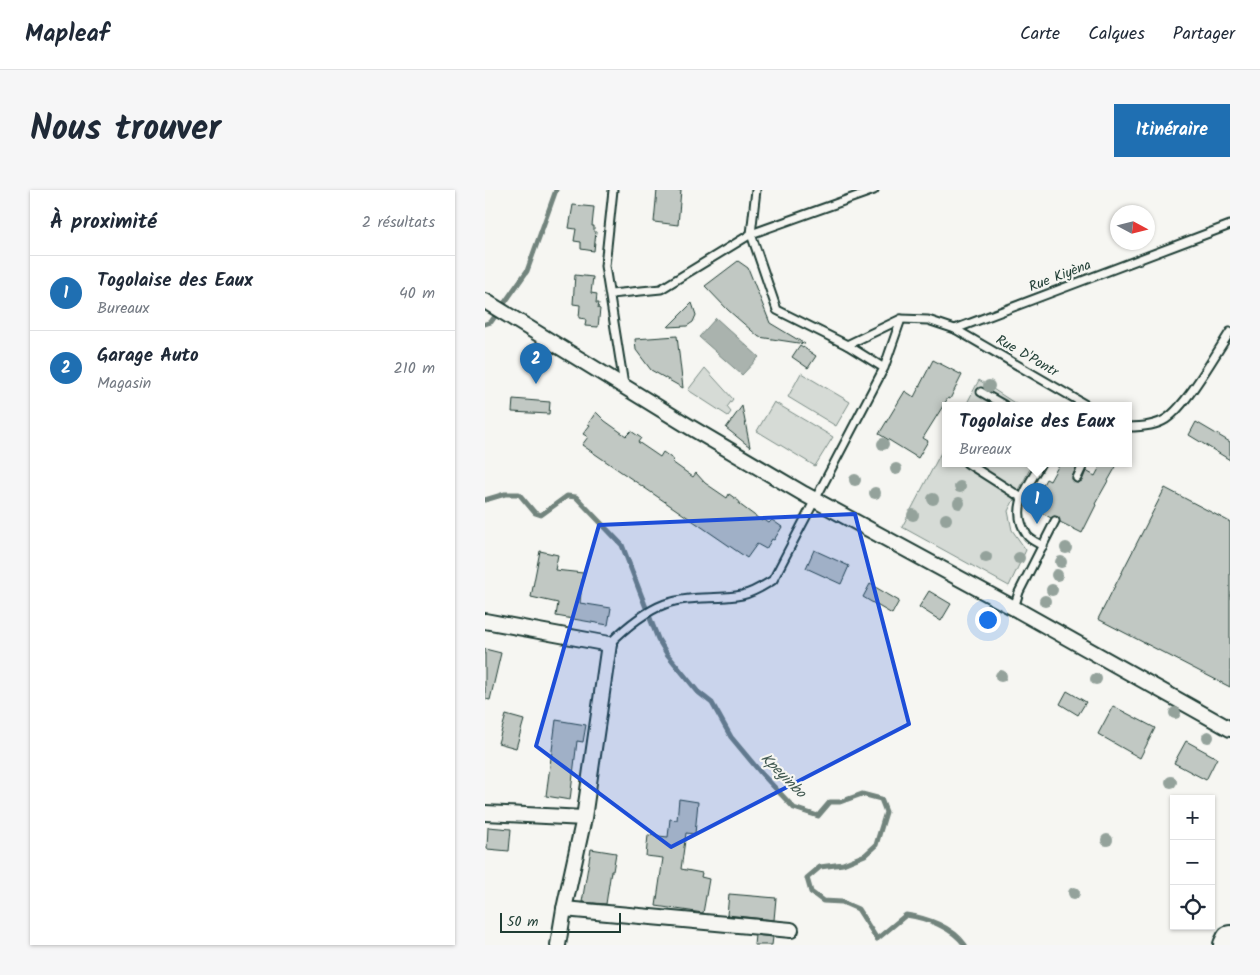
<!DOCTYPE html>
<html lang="fr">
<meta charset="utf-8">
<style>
:root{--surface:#fff;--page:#f6f6f7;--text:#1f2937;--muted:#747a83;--line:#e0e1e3;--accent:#1f6fb2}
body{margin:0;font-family:Kalam,sans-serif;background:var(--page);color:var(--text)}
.controls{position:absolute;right:15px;bottom:15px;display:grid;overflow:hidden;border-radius:0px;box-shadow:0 1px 4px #0004}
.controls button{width:45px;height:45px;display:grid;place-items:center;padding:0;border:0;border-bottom:1px solid var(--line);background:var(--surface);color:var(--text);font:25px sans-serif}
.compass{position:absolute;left:625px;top:15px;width:45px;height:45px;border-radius:50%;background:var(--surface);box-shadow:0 1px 4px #0004;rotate:97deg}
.scale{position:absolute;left:15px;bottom:12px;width:121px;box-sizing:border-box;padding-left:5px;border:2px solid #1f3d34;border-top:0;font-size:14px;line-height:18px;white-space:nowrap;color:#1f3d34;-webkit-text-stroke:4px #f6f6f2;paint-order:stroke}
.you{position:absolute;left:502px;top:429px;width:18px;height:18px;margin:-12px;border:4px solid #fff;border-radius:50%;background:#1a73e8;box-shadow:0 0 0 8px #1a73e833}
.badge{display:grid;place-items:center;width:32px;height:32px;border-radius:50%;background:var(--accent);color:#fff;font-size:16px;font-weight:700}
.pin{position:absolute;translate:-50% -41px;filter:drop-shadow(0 1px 2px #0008)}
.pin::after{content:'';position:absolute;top:26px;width:18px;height:15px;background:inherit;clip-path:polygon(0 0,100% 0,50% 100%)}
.popup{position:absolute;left:457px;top:212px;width:190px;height:65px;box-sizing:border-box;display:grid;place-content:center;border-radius:0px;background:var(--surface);filter:drop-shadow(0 1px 4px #0005);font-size:16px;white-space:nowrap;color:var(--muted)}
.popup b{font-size:19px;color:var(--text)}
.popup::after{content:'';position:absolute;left:50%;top:100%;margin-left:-10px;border:10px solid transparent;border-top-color:var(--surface)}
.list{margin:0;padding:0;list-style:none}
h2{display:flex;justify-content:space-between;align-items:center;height:65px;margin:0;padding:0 20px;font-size:21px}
h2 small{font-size:16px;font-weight:400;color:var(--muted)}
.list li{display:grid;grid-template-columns:32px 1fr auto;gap:15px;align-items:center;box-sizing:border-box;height:75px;padding:0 20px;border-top:1px solid var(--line)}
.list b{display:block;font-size:19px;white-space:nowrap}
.list p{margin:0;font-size:16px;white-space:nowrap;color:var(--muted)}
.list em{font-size:16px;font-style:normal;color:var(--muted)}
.icon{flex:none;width:28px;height:28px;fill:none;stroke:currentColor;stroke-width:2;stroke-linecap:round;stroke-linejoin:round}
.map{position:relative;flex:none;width:745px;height:755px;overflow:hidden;border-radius:0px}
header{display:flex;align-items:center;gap:30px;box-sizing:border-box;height:70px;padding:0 25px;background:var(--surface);border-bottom:1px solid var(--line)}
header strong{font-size:24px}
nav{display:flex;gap:28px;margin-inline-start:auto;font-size:18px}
.intro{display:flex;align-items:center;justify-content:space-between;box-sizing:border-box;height:120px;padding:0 30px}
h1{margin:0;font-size:35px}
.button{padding:12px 22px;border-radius:0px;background:var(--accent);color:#fff;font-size:18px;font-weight:700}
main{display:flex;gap:30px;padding:0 30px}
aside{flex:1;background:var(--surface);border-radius:0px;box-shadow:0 1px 4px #0004}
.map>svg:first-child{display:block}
</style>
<header>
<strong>Mapleaf</strong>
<nav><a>Carte</a><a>Calques</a><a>Partager</a></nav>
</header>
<div class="intro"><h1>Nous trouver</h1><a class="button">Itinéraire</a></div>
<main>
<aside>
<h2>À proximité<small>2 résultats</small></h2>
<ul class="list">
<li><span class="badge">1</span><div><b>Togolaise des Eaux</b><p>Bureaux</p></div><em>40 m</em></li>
<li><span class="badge">2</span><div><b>Garage Auto</b><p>Magasin</p></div><em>210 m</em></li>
</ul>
</aside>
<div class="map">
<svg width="745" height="755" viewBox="0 0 745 755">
<rect width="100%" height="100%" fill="#f6f6f2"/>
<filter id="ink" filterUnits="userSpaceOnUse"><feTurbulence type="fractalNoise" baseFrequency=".02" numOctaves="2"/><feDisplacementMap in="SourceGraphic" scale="10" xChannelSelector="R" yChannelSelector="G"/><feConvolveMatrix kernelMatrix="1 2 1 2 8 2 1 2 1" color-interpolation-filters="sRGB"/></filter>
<g filter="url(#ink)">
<g fill="#d6dbd6" stroke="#7a8c85">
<polygon points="220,178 248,209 242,217 246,222 243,226 203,200"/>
<polygon points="316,183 365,212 351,236 303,207"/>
<polygon points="494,190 531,214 532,215 481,215"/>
<polygon points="289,212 348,247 330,276 272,241"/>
<polygon points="461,253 461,273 548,273 523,321 527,340 541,360 524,396 417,337"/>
</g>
<polygon fill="#aab3ae" stroke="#72847d" points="231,128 274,167 257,185 214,147"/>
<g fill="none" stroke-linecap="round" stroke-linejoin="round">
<g stroke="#72847d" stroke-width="5">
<polyline points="0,134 6,132 42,81 71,0"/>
<path d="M0 310 20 304H34L50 323 56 325 82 306 91 307 137 355 173 449 182 464 213 502 227 513 246 547 276 583 309 618 333 626 345 612H355L377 604 396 609 401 622 391 655 380 665 358 674 335 677 322 688 326 702 338 711 357 712 373 719 392 749 421 725C442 728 467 737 480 755"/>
</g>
</g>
<g fill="#c1c8c3" stroke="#1f3d34">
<polygon points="172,0 196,0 193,35 169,32"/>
<polygon points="88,15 109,17 107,36 109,36 109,42 111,42 109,61 96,59 96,52 89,51 91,39 84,38"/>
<polygon points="253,71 263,78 285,133 320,154 274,147 243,120 220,96"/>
<polygon points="90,85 108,87 106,103 112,104 111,113 114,113 113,118 115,119 113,137 100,136 101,129 94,128 95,115 88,114"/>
<polygon points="207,113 211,125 208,132 202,136 183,137"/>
<polygon points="192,146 198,198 166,180 151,160 150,149"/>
<polygon points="315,155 331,166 323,178 307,167"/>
<polygon points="448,170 477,185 465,209 463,208 438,248 443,251 433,268 394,244 420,201 429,207"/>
<polygon points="28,209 65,212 64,224 27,222"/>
<polygon points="257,216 265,257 241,238"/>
<polygon points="111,222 120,231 141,246 146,241 156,248 153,252 175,267 178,262 189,270 187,272 208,287 211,283 220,293 242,308 244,304 255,312 254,314 277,331 278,329 284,333 287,330 297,337 289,350 287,349 281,359 272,354 262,368 97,255 103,247 98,244 105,235 103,234"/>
<polygon points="711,232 745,252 745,270 704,245"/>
<polygon points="575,273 588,273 592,275 587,288 588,291 592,293 597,291 601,281 610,286 617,273 633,273 610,314 611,315 597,343 575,332 573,327 569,326 566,328 546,317 561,289 565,291"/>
<polygon points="680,298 745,332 745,497 613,429"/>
<polygon points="329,360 364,376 356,394 321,378"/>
<polygon points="55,361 73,365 70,380 98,383 95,413 126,418 123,435 71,426 73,413 46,407"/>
<polygon points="385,394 414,411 407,424 378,407"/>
<polygon points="444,401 466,414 456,431 434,417"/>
<polygon points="0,459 16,463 5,510 0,509"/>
<polygon points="582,501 601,512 593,525 575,514"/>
<polygon points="628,516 670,538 655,568 613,544"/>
<polygon points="21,525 39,530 31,558 13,553"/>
<polygon points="71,530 101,535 98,552 92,551 85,610 61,606"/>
<polygon points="701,551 732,568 721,590 689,573"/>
<polygon points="194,609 213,612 210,644 201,643 196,679 217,683 216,687 224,689 218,723 171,716 178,668 161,666 163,645 183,647 185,629 192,630"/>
<polygon points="3,637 26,639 24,661 2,659"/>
<polygon points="106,659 131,663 128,681 126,681 121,714 97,712"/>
<polygon points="244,704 291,708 289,730 242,725"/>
<polygon points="270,745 288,747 287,755 269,755"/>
</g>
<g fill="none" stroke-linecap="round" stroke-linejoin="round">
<defs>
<g id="lane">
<polyline points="128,0 120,76 139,195"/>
<polyline points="271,0 266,44 292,120 362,155"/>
<polyline points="126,104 176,99 266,44 389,0"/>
<polyline points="416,129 443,130 470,139 601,215"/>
<polyline points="470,139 745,35"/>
<polyline points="496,202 519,215"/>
<path d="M643 237C656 237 670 236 681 229 702 215 730 165 745 142"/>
<polyline points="482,273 537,308"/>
<path d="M556 273C543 296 524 319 542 345 545 350 553 353 558 356"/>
<polyline points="592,288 599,273"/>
<polyline points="529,418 534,402 570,331"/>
<path d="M124 454C140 438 159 422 180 414 205 405 232 410 257 405 268 403 278 396 288 390L399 178 416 129 362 155 399 178"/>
</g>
<g id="street">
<polyline points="0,111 205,237 319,304 529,418 745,539"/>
<polyline points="0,431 124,454 99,628 79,719 73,755"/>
<polyline points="0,623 99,628"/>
<polyline points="79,719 306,740"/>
</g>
<polyline id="highway" points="742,755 745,749"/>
</defs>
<use href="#lane" stroke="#1f3d34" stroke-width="11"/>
<use href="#street" stroke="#1f3d34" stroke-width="18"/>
<use href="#highway" stroke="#1f3d34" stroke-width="30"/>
<use href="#lane" stroke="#f6f6f2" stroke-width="7"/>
<use href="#street" stroke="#f6f6f2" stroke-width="14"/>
<use href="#highway" stroke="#f6f6f2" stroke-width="26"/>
</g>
<g fill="#94a29b">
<circle cx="504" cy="196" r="6"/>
<circle cx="398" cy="254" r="6"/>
<circle cx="411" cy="279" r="6"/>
<circle cx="370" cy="290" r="6"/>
<circle cx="475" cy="297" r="6"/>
<circle cx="390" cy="303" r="6"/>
<circle cx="448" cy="309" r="6"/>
<circle cx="474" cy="313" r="6"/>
<circle cx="428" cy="325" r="6"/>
<circle cx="461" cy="329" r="6"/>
<circle cx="581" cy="358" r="6"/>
<circle cx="501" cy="367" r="6"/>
<circle cx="534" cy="368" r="6"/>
<circle cx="576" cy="372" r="6"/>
<circle cx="572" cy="385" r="6"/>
<circle cx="567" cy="400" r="6"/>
<circle cx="560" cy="411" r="6"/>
<circle cx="516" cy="486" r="6"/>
<circle cx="611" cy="489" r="6"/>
<circle cx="690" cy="523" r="6"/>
<circle cx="723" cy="547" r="6"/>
<circle cx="686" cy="592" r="6"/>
<circle cx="622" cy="650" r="6"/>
<circle cx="589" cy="703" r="6"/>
</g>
</g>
<path fill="#1d4ed8" fill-opacity="0.2" stroke="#1d4ed8" stroke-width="4" stroke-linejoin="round" d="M370 324 424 534 186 657 51 556 114 335Z"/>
<g text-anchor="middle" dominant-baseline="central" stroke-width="4.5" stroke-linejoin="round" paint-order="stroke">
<g font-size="14" fill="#1f3d34" stroke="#f6f6f2">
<text transform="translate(575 86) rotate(-21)">Rue Kiyèna</text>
<text transform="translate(542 166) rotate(30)">Rue D'Pontr</text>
</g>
<g font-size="15" font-style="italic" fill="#425a52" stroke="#f6f6f2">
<text transform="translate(298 586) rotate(45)">Kpeyinbo</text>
</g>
</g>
</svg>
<div class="controls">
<button>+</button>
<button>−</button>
<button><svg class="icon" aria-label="locate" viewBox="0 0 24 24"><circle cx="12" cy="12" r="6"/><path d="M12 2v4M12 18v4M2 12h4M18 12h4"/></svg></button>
</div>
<svg class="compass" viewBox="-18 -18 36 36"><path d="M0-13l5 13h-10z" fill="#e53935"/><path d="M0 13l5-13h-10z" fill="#747a83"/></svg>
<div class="scale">50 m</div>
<div class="you"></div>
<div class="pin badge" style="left:552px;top:334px">1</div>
<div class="popup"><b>Togolaise des Eaux</b>Bureaux</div>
<div class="pin badge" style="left:51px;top:194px">2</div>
</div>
</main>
